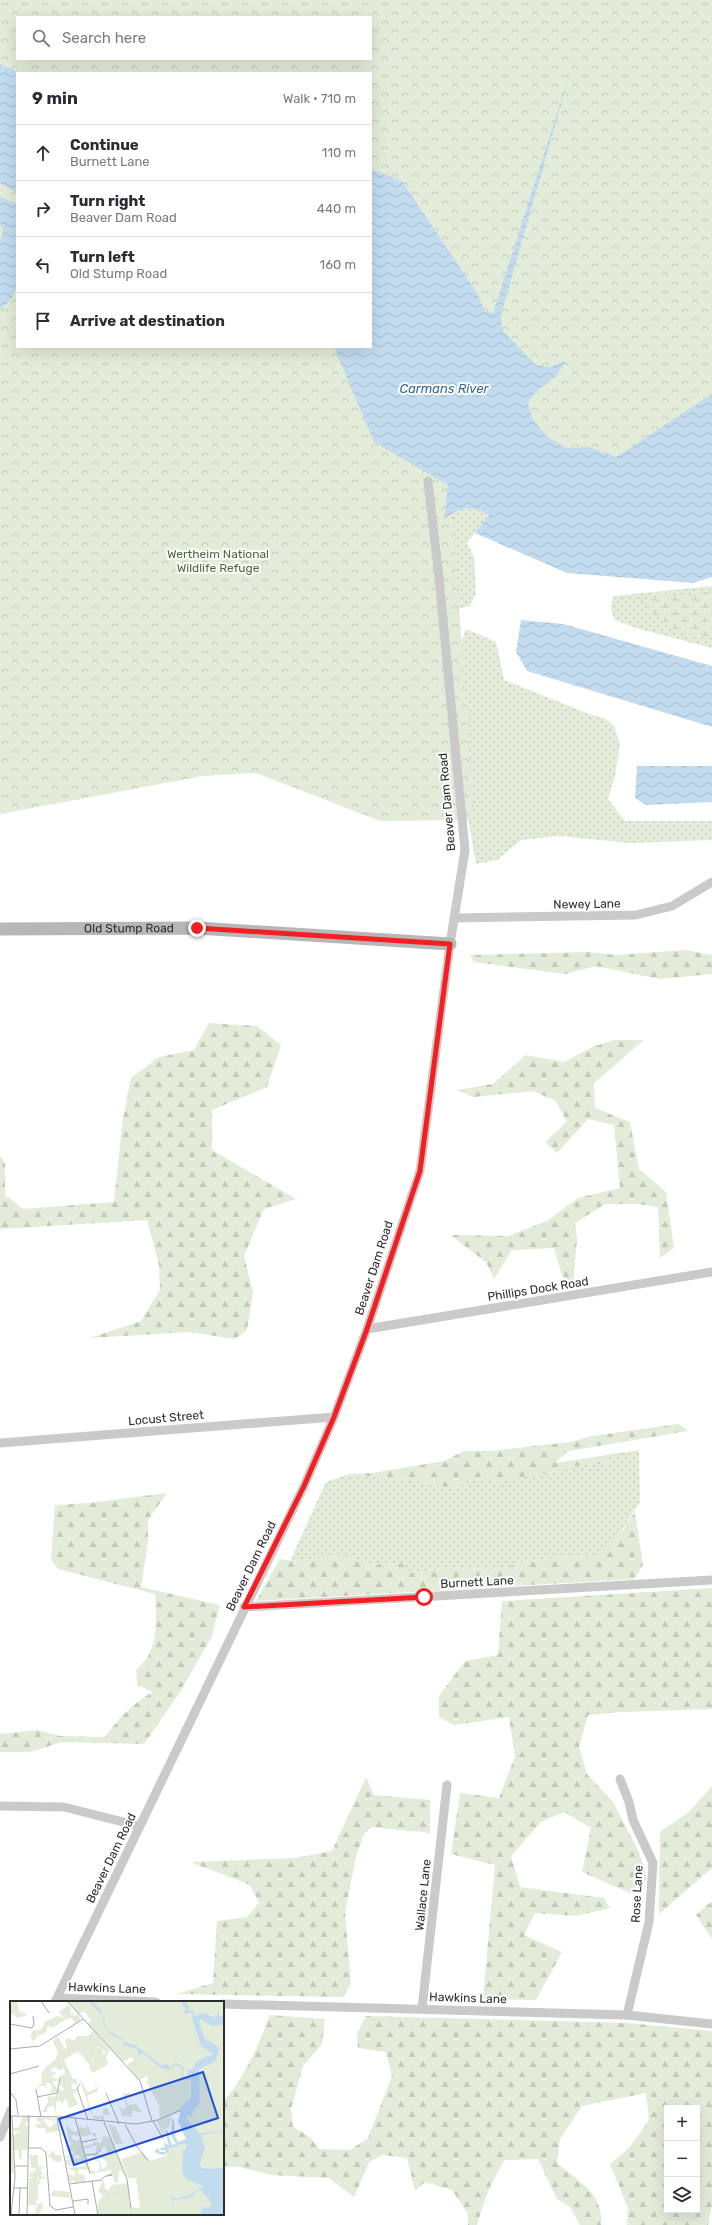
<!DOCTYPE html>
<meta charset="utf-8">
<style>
:root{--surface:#fff;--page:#f2f2f3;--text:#2b2b33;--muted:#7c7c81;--line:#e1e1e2}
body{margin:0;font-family:Rubik,sans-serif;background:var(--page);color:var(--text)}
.controls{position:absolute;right:12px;bottom:12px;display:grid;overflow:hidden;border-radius:0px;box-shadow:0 4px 16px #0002}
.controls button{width:36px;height:36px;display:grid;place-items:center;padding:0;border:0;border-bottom:1px solid var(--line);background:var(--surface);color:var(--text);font:20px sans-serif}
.stop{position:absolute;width:12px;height:12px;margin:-9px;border:3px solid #f41e23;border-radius:50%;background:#fff}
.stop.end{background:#f41e23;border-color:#fff;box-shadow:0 1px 4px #0008}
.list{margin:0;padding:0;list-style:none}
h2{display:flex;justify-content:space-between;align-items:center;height:52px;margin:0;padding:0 16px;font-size:17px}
h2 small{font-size:13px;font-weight:400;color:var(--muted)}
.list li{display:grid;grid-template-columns:26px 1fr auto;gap:12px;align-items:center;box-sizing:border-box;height:56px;padding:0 16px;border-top:1px solid var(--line)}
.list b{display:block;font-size:15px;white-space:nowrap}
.list p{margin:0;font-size:13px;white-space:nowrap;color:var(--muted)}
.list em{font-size:13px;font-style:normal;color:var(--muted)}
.icon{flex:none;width:22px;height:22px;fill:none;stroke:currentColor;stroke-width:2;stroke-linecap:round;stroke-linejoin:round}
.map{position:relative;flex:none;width:712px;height:2225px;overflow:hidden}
.search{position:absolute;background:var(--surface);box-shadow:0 4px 16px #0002;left:16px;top:16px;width:356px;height:44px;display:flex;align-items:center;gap:10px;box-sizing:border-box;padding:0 14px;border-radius:0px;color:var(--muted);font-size:15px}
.panel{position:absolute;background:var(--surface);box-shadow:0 4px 16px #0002;left:16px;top:72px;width:356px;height:276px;border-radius:0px}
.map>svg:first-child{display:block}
</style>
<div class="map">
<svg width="712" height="2225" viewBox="0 0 712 2225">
<defs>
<pattern id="grass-dots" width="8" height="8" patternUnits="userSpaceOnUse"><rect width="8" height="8" fill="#e2ecd8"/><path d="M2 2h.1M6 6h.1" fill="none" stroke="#c2cbba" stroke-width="1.8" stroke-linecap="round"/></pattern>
<pattern id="forest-firs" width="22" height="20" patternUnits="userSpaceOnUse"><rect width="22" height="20" fill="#e2ecd8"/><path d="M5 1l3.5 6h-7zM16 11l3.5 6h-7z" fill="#c2cbba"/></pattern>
<pattern id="wetland-marsh" width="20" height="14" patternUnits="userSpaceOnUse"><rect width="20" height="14" fill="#e2ecd8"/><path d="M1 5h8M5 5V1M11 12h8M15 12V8" fill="none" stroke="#c2cbba"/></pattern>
<pattern id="park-crowns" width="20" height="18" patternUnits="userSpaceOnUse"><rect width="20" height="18" fill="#e2ecd8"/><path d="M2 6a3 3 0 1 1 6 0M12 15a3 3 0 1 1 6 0" fill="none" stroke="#c2cbba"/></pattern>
<pattern id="water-waves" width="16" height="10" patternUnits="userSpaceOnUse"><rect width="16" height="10" fill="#c2dbee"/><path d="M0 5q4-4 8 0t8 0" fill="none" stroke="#a7bccc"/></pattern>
</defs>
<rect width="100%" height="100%" fill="#fff"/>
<g fill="url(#grass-dots)">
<polygon points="459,508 476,508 489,515 467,543 474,557 476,594 470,606 452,610 444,519"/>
<path d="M712 586V648L636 628 615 620C611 611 609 605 614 596Z"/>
<polygon points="466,629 496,642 504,680 589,714 606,719 614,726 620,744 615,776 608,799 625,821 712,821 712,840 630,843 559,836 521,840 497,860 476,864 461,775 455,659"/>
<polygon points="639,1450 640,1502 616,1540 600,1556 549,1558 489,1570 445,1567 414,1575 401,1563 368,1565 345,1556 290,1561 326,1482 349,1474 418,1481 454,1489 473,1480 485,1478 496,1482 557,1471 566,1467 607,1463 607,1455"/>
</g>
<g fill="url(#forest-firs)" fill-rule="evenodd">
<polygon points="686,950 712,955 712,974 660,979 595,966 566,974 474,962 470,955 588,952 616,955"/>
<polygon points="209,1023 257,1026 281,1045 267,1087 212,1110 212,1150 296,1199 264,1209 244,1256 253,1292 247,1330 235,1339 190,1332 90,1338 141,1321 160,1290 159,1265 147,1220 0,1229 0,1155 5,1164 5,1195 23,1209 114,1202 123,1118 131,1078 159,1057 194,1050"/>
<polygon points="614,1040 644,1040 594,1083 595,1108 630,1122 639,1169 666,1192 674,1248 660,1258 658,1207 638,1204 605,1204 575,1223 577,1238 573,1287 562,1275 554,1248 512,1250 494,1279 486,1262 450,1235 508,1236 547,1221 578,1198 620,1188 614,1125 588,1119 557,1153 545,1142 567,1122 556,1101 533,1091 474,1097 456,1090 493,1084 526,1055 564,1062 592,1047"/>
<polygon points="679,1424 688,1431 568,1451 555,1463 607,1455 607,1463 566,1467 558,1471 496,1482 485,1478 473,1480 454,1489 418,1481 349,1474 372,1473 444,1461 464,1451 490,1451 570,1442 592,1436"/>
<path d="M167 1493 148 1520V1541L141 1587 220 1605 211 1638 178 1695 144 1744 62 1742 30 1752H0V1734L38 1730 60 1736 105 1737C119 1718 133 1703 153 1692L138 1685 136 1670C159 1652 157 1621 155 1594L58 1569 51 1559 55 1505 89 1503Z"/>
<polygon points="635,1512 643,1565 634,1579 256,1601 280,1559 293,1561 345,1556 368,1565 401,1563 414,1575 445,1567 489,1570 549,1558 600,1556 616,1540"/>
<polygon points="712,1588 712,1709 621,1712 588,1715 579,1747 587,1774 613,1802 639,1852 647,1879 630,1893 582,1872 591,1828 564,1812 541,1822 511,1856 520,1887 604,1898 610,1908 576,1916 535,1913 524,1935 562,1952 536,2000 483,1999 495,1865 451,1854 460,1793 499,1798 515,1756 509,1717 454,1725 439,1717 439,1696 465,1661 498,1655 502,1601"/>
<polygon points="366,1777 374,1795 430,1800 430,1833 372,1827 364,1834 356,1856 345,1913 351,1984 343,1997 177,1994 213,1983 217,1921 247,1917 259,1903 250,1885 190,1862 295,1858 332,1851"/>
<polygon points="712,1786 712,1868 659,1914 660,1832 689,1812"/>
<polygon points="712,1901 712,1939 696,1915"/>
<path d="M270 2015 325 2019 322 2044 303 2066 291 2109 293 2127 310 2137 319 2149 350 2150 368 2138 392 2076 386 2052 358 2048 357 2034 366 2016 627 2023 712 2031V2205L708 2225H627L628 2208 610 2164 629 2148 649 2120 646 2093 582 2106 560 2139 557 2163C579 2182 604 2193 601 2225H580L570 2207 557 2199 538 2159 505 2160C491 2181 484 2201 477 2225H468V2214L452 2190 425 2182 415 2191 407 2158 383 2155 369 2162 354 2197 329 2178 272 2175 239 2167 223 2166V2102C245 2076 258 2047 270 2015ZM667 2108H697V2210H667Z"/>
</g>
<polygon fill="url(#wetland-marsh)" points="712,591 712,638 685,633 669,627 661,617 645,611 645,604 652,592 679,597"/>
<path fill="url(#park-crowns)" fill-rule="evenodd" d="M0 0H712V561L449 462 474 820 380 821 256 773 203 776 0 814ZM17 17H371V59H17ZM17 73H371V347H17Z"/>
<g fill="url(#water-waves)">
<polygon points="0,64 21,73 17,73 17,193 0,183"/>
<path d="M570 73 501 315 502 330 536 365 550 367 566 361 556 376 536 391 528 403 532 418 548 438 567 448 588 447 616 457 712 394V577L693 583 567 573 475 533 489 515C470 504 461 507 444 519L448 485 374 442 334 347H371V169L402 181 477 293 485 312 493 313Z"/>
<polygon points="0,197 17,204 17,285 12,298 0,310 0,242 3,230 0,223"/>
<polygon points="521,620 563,624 712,666 712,727 527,671 516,652"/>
<polygon points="637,766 712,766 712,802 646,805 635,798"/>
</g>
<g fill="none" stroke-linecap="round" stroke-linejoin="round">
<g stroke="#cacaca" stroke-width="9">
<polyline points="454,918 636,915 672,906 712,882"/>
<polyline points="367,1329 712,1272"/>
<polyline points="0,1443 334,1417"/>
<polyline points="244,1607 712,1580"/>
<polyline points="620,1779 629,1802 633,1820 653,1863 649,1922 627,2015"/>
<polyline points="0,1806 64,1807 139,1826"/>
<polyline points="57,1998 156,2002"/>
<polyline points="55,2002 304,1486 334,1417 367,1329 420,1171 450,944 465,850 439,578 428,481"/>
<polyline points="223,2004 627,2015 712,2024"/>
<polyline points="422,2008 447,1785"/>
<polyline points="0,2137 11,2110"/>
</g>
<path stroke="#b7b7b7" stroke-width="13" id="s1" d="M0 929 197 928 450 944"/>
</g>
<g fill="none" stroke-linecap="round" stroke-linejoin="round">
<polyline stroke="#f41e23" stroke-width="5" points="197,928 450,944 420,1171 367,1329 334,1417 304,1486 244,1607 424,1597"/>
</g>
<g text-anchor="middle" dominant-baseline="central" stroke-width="4" stroke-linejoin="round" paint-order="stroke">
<g font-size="12" fill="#4d6c37" stroke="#fff">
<text x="218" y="554">Wertheim National<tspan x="218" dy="14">Wildlife Refuge</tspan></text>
</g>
<g font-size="12" fill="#2d2d2d" stroke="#fff">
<text transform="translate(447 802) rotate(-95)">Beaver Dam Road</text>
<text transform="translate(587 904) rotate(-1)">Newey Lane</text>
<text stroke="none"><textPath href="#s1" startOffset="129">Old Stump Road</textPath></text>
<text transform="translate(374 1268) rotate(-72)">Beaver Dam Road</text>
<text transform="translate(538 1289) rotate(-9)">Phillips Dock Road</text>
<text transform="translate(166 1418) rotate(-5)">Locust Street</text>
<text transform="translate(251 1566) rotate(-64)">Beaver Dam Road</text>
<text transform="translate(477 1582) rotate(-3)">Burnett Lane</text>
<text transform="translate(111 1858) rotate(-64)">Beaver Dam Road</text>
<text transform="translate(637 1894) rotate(-87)">Rose Lane</text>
<text transform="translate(423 1895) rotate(-84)">Wallace Lane</text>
<text transform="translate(107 1988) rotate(2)">Hawkins Lane</text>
<text transform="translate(468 1998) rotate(2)">Hawkins Lane</text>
</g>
<g font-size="13" font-style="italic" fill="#346a95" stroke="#fff">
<text x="444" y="388">Carmans River</text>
</g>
</g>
<g transform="translate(10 2001)">
<rect width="214" height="214" fill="#fff"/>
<path d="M79 53a7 7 0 1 1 14 0a7 7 0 1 1-14 0ZM162 115 159 126 153 129 155 139 147 120ZM98 123 105 125 113 143H105ZM27 174 26 201 27 204 32 201 33 205 31 211 25 214 27 204H18L19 184V178ZM94 178 95 186 90 191 95 193 96 200 92 204 94 213 88 214V201L93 195 88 190Z" fill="#e2ecd8"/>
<path d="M2 0H7L9 10 16 13V15L7 17 4 13H0ZM58 4 61 7 60 12 65 15 68 13 71 19 65 22 62 17 54 19 43 27 38 25 36 32 27 35 26 38 22 40 21 33 24 29H31L35 21 47 15 54 17 49 11ZM83 30 100 49 96 56 98 63 83 72 79 67 80 64 68 50 54 59 63 78H67V84L63 82 61 85 62 88H66L67 90 63 93 68 103 59 107 56 97 52 103 49 99 46 101V112L43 104 37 107V111H32L38 101V95L45 96 48 87 52 90 55 88 49 84 50 75 55 73V70L53 67 49 70 45 66 40 70 47 72 41 76 48 78V80H42L47 88 46 91 40 92 42 86 40 82H36L37 88 33 84 24 88 32 82 31 74 35 67 46 58 48 52 43 39 48 36 54 47 57 48 55 39 59 37 64 40 67 35H78ZM88 45 96 52 83 61 78 53ZM69 77 78 91 86 88 85 80 88 90 77 95 83 115H93V108L97 107 100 114H94V119L83 117ZM121 91 116 98 118 104 126 103 132 110 128 111 123 109 122 116 112 115 109 105 113 109 117 106 112 93ZM13 115H19V121L14 124 18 125V149H12V156L9 159V149H4L3 134 11 131 4 130 3 127 9 126ZM27 116 46 118 45 120 35 118 34 120 40 127 47 120 49 130 36 132 35 127H28L24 124 33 122 27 120ZM56 123 62 130 69 131V135L63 134 61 137 67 140 71 137 79 169 69 168 68 171 70 174 73 172 76 181 64 182 63 178 60 182 58 173 64 175 66 171 57 167 75 165 74 163 57 165 56 159 71 157 67 153 63 157H56V155L61 156 65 151 57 149 62 143 59 140ZM77 123 81 132H86V137L82 133 71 136 68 125 76 128ZM93 135 100 137 116 177 111 170H109L108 182H105L100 169 81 173 79 164 81 169 86 171 90 168 89 161 83 158 84 157 90 160 92 168 98 165 95 159 83 154 89 153 96 155 98 153 95 145 85 153 87 145H82L83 151 81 146 75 148 74 145 83 143V140L91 142ZM44 149 45 154H51L52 160 46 161 38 155ZM20 154H28V165L34 166 30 169 33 171 31 175 38 177 29 178 30 182H34L28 183V202L25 191 28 175 19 176 20 172 26 169 25 167H21ZM118 182 120 206 119 211 109 194 108 202 98 189 102 184ZM44 189 59 191 61 197 40 195Z" fill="#e2ecd8" fill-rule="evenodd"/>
<path d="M175 141 177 146 173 150 159 157 156 154 158 148ZM93 186 98 189 108 202 109 194 119 211 120 206 191 214H92V202L96 200 95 193 90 191Z" fill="#e2ecd8"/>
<path d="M57 0H214V214H116L123 209 120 188 123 209 130 207 129 199 126 177H118L111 158 132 151 141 160 176 148 178 146 172 110 150 119 149 104 137 82 138 75 129 79 117 64 124 59 121 56 113 61 77 23 81 19 74 10 69 13ZM0 132H2L4 172H0Z" fill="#e2ecd8"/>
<path d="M172 0H178L176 2 179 5 178 10 183 9 185 15 195 12 206 17 209 8V16L214 14V22L210 24 202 25 191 18 189 20 194 37 210 47 205 61 189 68 190 101 183 110H200H183L182 116 178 114 176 117 189 132 214 130 191 134 195 146 189 165 196 168 214 167V214H191V208L202 205 200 199 190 189 185 191 186 196 185 192 180 197 164 199V204L161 195 164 198 178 195 190 187 193 188V185L176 178 172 171 173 150 177 146 175 142 158 148V151L153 154 144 151 148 147 150 151H155L156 149H151L150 147 155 146 154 141 159 145 155 129H157L162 144 166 143 161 135 162 118H164L165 135 168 141 176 138 168 120 172 105 181 97V71L179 79 174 78 170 74 173 69 166 63 160 69 151 67 133 52 129 54 127 48 113 44 114 40 99 32 94 23 91 12 98 29 114 39 115 42 125 44 152 65 153 60V65L157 62 160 67 166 61 174 67 172 75 178 76V69L183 68 184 64 192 57 203 53 191 45 182 17 183 12H174L176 7 173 5Z" fill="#c2dbee"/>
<path fill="none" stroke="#c2dbee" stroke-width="2" d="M80 0 92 12"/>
<path fill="none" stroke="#ababab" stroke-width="1" d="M31 0 39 12M57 0 130 80 142 120M0 23 22 27 24 23 23 15M0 48 30 45 73 18M0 73 29 65M70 83 67 87 78 119M26 88 31 116M0 91 6 99 8 114M96 92 109 123M27 96 47 92 50 77M0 115 55 116 126 123 148 119 171 109M47 117 65 214M65 117 80 173M143 120 153 138M94 121 117 178 121 208M115 123 126 144 138 160M72 141 87 138M19 147H31L36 152 40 205 46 209 63 206M76 154 86 153 91 149M4 165H18M82 180 88 214M60 183 91 179 95 175H97L101 173 102 174 97 175M4 187H18M63 200 78 198V203M1 214 5 176 2 115M9 214 10 187M17 214 19 114"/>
<path fill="#1d4ed8" fill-opacity="0.15" stroke="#1d4ed8" stroke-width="2" d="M193 71 208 117 64 164 49 118Z"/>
<rect width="214" height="214" fill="none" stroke="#2d2d2d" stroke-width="2"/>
</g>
</svg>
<div class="controls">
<button>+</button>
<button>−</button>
<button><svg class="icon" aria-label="layers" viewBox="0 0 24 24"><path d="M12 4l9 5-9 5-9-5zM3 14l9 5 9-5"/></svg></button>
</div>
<div class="stop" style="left:424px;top:1597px"></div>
<div class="stop end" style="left:197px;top:928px"></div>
<div class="search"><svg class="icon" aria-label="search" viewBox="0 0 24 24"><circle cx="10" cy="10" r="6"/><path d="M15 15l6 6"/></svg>Search here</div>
<section class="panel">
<h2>9 min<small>Walk · 710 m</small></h2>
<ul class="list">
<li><svg class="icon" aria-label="ahead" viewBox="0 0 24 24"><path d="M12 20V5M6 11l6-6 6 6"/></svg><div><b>Continue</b><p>Burnett Lane</p></div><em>110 m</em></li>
<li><svg class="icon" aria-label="right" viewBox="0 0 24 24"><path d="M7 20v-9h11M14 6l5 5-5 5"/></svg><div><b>Turn right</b><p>Beaver Dam Road</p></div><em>440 m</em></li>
<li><svg class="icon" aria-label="left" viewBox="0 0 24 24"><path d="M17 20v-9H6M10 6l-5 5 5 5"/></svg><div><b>Turn left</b><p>Old Stump Road</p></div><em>160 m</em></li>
<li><svg class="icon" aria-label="arrive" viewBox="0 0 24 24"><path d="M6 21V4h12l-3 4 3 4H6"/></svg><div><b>Arrive at destination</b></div></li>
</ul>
</section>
</div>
